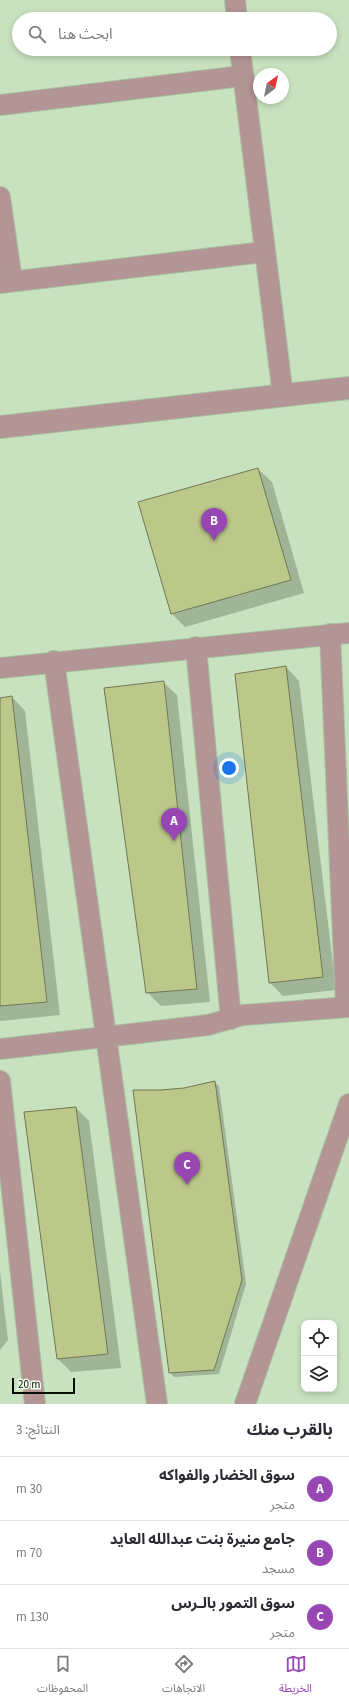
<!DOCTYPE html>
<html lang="ar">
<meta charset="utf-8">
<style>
:root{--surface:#fff;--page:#f2f2f3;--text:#2b2b33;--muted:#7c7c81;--line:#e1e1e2;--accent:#9946b5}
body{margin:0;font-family:"Source Sans 3","Noto Sans Arabic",sans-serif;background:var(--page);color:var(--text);direction:rtl}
.controls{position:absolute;right:12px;bottom:12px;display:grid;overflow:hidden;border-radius:8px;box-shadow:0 2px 6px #0003}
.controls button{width:36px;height:36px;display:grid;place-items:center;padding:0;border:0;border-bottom:1px solid var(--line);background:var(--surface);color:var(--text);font:20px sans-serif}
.compass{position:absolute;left:253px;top:68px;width:36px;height:36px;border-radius:50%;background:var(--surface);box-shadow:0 2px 6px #0003;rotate:33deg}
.scale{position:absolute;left:12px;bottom:10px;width:63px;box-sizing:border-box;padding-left:4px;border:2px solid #070f05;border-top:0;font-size:11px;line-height:14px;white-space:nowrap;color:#070f05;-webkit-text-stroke:3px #f1feec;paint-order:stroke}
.you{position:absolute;left:229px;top:768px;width:14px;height:14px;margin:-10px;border:3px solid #fff;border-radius:50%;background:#1a73e8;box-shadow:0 0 0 6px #1a73e833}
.badge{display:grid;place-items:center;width:26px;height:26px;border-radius:50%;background:var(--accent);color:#fff;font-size:13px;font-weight:700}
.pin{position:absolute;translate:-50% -33px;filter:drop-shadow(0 1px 2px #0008)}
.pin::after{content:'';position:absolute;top:21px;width:14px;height:12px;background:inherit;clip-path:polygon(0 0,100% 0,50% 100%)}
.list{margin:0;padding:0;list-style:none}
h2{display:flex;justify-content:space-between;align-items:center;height:52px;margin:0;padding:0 16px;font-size:17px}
h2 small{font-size:13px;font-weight:400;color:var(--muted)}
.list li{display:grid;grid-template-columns:26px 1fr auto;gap:12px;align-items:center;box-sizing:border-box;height:64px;padding:0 16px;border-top:1px solid var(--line)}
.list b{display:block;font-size:15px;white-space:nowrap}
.list p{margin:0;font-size:13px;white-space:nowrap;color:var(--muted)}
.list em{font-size:13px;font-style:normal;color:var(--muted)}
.icon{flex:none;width:22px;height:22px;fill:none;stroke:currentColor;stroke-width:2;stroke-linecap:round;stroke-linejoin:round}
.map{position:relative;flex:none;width:349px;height:1404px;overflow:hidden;direction:ltr}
.search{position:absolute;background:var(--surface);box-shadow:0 2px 6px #0003;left:12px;right:12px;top:12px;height:44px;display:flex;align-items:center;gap:10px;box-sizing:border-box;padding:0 14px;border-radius:22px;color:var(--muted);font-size:15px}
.sheet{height:244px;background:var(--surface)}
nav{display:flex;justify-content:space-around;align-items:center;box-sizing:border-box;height:56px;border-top:1px solid var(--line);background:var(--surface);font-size:11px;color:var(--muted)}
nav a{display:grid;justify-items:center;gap:2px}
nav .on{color:var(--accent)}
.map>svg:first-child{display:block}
</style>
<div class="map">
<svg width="349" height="1404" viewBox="0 0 349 1404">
<rect width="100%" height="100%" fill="#c8e1be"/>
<g fill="#0003">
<polygon points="258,469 272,482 304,593 185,627 172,614 139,502"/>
<polygon points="286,667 299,681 336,990 283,996 270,983"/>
<polygon points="163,682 177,695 210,1002 161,1006 147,992"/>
<polygon points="12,697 25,711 60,1015 0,1021 0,699"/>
<polygon points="214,1082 219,1086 246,1284 219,1374 174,1377 170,1372 161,1091 184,1089"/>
<polygon points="76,1108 89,1121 121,1368 71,1372 58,1359"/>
<polygon points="0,1272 8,1340 0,1350"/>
</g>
<g fill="#bcc78a" stroke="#717853">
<polygon points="258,468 291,580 171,614 138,502"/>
<polygon points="286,666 323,977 269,983 235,674"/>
<polygon points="164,681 197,989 146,993 104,688"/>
<polygon points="12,696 47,1002 0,1006 0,698"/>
<polygon points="215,1081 242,1280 214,1370 169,1373 133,1090 161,1090 184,1088"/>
<polygon points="76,1107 108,1354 57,1359 24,1112"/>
</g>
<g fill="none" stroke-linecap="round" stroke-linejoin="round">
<defs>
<g id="minor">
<polyline points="235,0 237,19"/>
<polyline points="240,49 283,396"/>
<polyline points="0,105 242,76"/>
<polyline points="0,197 12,281"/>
<polyline points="0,283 264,252"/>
<polyline points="330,634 346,1007"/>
<polyline points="196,647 231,1019"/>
<polyline points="54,661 157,1404"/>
<polyline points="0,668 349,633"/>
<polyline points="0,1049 208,1025 243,1015 349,1007"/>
<polyline points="0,1081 35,1404"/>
<polyline points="245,1404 349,1104"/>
</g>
<polyline id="tertiary" points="0,427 349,388"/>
</defs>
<use href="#minor" stroke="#a9bfa0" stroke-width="22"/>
<use href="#tertiary" stroke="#a9bfa0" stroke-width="24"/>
<use href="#minor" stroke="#b39595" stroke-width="20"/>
<use href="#tertiary" stroke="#b39595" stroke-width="22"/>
</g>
</svg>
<div class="controls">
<button><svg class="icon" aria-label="locate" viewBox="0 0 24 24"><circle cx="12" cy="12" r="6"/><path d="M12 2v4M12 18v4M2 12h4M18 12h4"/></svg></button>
<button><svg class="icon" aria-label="layers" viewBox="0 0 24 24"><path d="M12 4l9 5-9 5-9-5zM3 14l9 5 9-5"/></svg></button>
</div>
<svg class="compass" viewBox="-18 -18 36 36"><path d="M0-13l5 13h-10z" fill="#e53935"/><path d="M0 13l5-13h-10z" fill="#7c7c81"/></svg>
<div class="scale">20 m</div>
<div class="you"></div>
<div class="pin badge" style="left:174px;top:841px">A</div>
<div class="pin badge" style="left:214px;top:541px">B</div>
<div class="pin badge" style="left:187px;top:1185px">C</div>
<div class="search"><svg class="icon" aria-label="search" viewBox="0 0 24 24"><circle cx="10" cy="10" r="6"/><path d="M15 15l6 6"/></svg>ابحث هنا</div>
</div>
<section class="sheet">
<h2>بالقرب منك<small>النتائج: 3</small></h2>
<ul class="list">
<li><span class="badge">A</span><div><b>سوق الخضار والفواكه</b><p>متجر</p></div><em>30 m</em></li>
<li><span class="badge">B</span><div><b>جامع منيرة بنت عبدالله العايد</b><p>مسجد</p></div><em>70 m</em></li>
<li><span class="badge">C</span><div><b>سوق التمور بالـرس</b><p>متجر</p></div><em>130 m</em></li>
</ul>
</section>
<nav>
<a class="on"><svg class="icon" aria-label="map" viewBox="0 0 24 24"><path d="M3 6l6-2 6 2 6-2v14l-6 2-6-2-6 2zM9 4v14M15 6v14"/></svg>الخريطة</a>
<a><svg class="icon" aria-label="directions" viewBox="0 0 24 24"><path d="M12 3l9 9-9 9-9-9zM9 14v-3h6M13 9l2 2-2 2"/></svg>الاتجاهات</a>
<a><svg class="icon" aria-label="saved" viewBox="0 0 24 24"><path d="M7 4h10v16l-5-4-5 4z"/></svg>المحفوظات</a>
</nav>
